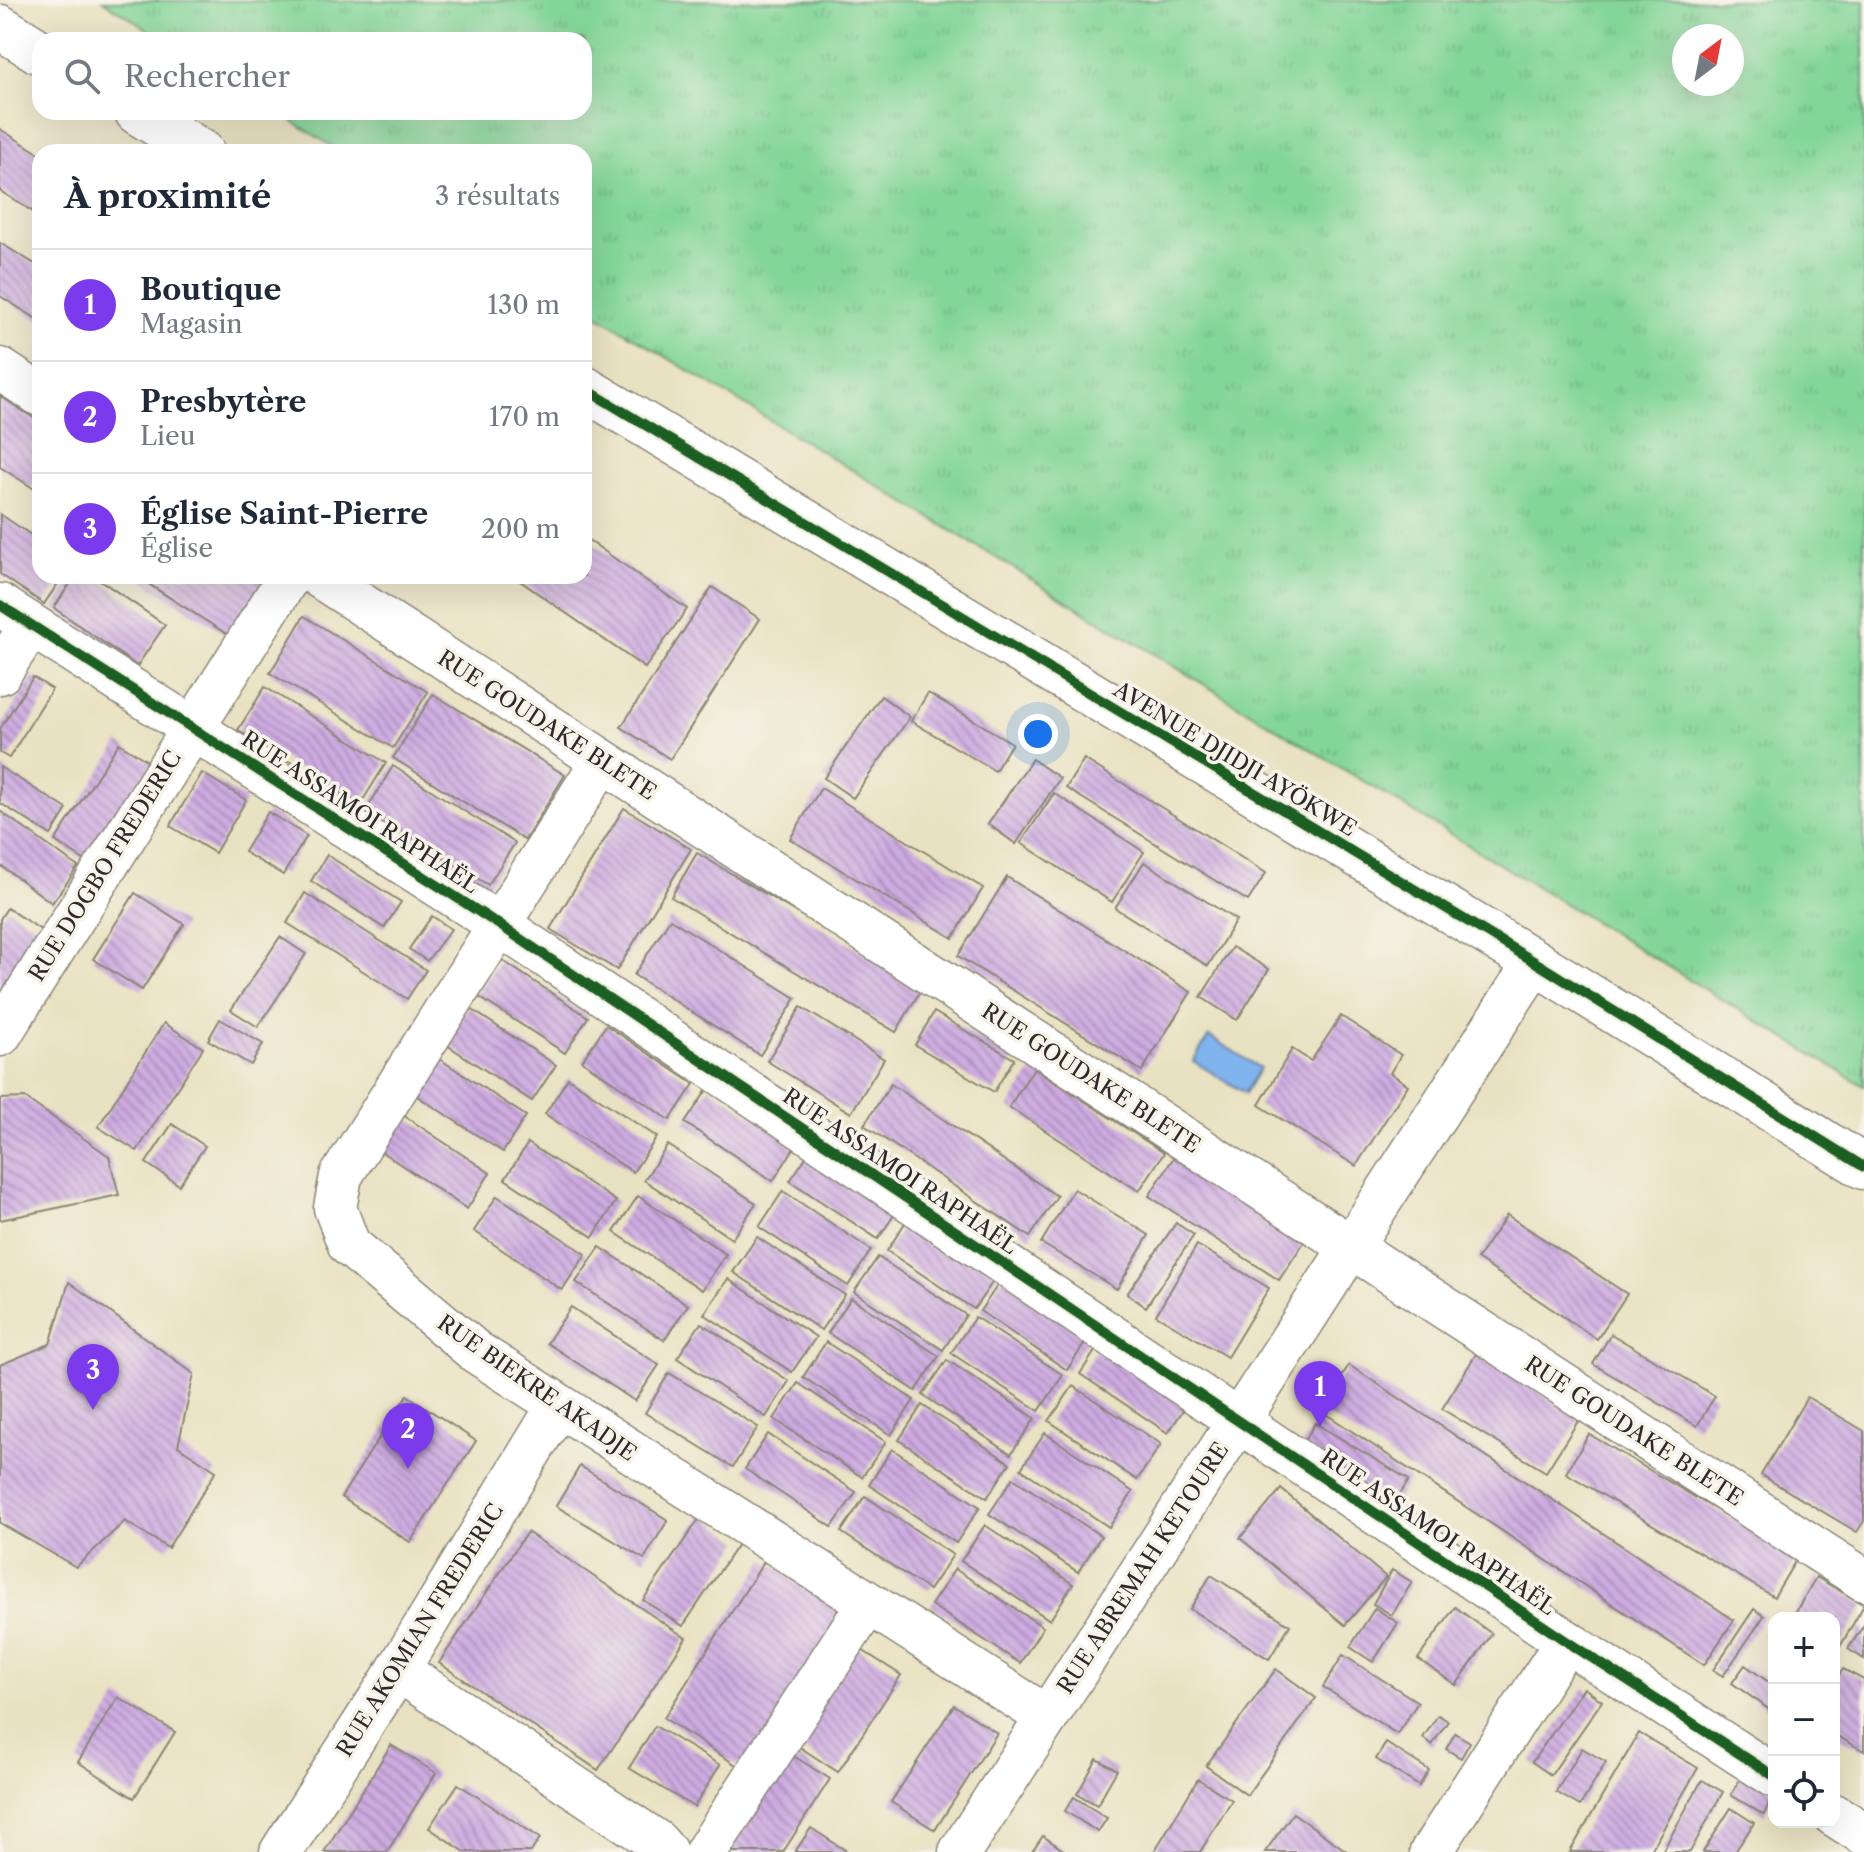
<!DOCTYPE html>
<html lang="fr">
<meta charset="utf-8">
<style>
:root{--surface:#fff;--page:#f2f2f3;--text:#1f2937;--muted:#747a83;--line:#e0e1e3;--accent:#7c3aed}
body{margin:0;font-family:"Libre Caslon Text",serif;background:var(--page);color:var(--text)}
.controls{position:absolute;right:24px;bottom:24px;display:grid;overflow:hidden;border-radius:16px;box-shadow:0 8px 32px #0002}
.controls button{width:72px;height:72px;display:grid;place-items:center;padding:0;border:0;border-bottom:2px solid var(--line);background:var(--surface);color:var(--text);font:40px sans-serif}
.compass{position:absolute;left:1672px;top:24px;width:72px;height:72px;border-radius:50%;background:var(--surface);box-shadow:0 8px 32px #0002;rotate:32deg}
.you{position:absolute;left:1038px;top:734px;width:28px;height:28px;margin:-20px;border:6px solid #fff;border-radius:50%;background:#1a73e8;box-shadow:0 0 0 12px #1a73e833}
.badge{display:grid;place-items:center;width:52px;height:52px;border-radius:50%;background:var(--accent);color:#fff;font-size:26px;font-weight:700}
.pin{position:absolute;translate:-50% -66px;filter:drop-shadow(0 2px 4px #0008)}
.pin::after{content:'';position:absolute;top:42px;width:28px;height:24px;background:inherit;clip-path:polygon(0 0,100% 0,50% 100%)}
.list{margin:0;padding:0;list-style:none}
h2{display:flex;justify-content:space-between;align-items:center;height:104px;margin:0;padding:0 32px;font-size:34px}
h2 small{font-size:26px;font-weight:400;color:var(--muted)}
.list li{display:grid;grid-template-columns:52px 1fr auto;gap:24px;align-items:center;box-sizing:border-box;height:112px;padding:0 32px;border-top:2px solid var(--line)}
.list b{display:block;font-size:30px;white-space:nowrap}
.list p{margin:0;font-size:26px;white-space:nowrap;color:var(--muted)}
.list em{font-size:26px;font-style:normal;color:var(--muted)}
.icon{flex:none;width:44px;height:44px;fill:none;stroke:currentColor;stroke-width:2;stroke-linecap:round;stroke-linejoin:round}
.map{position:relative;flex:none;width:1864px;height:1852px;overflow:hidden}
.search{position:absolute;background:var(--surface);box-shadow:0 8px 32px #0002;left:32px;top:32px;width:560px;height:88px;display:flex;align-items:center;gap:20px;box-sizing:border-box;padding:0 28px;border-radius:24px;color:var(--muted);font-size:30px}
.panel{position:absolute;background:var(--surface);box-shadow:0 8px 32px #0002;left:32px;top:144px;width:560px;height:440px;border-radius:24px}
.map>svg:first-child{display:block}
</style>
<div class="map">
<svg width="1864" height="1852" viewBox="0 0 1864 1852">
<defs>
<pattern id="grass-tufts" width="24" height="20" patternUnits="userSpaceOnUse" patternTransform="scale(2)"><rect width="24" height="20" fill="#83d698"/><path d="M3 7l-1-3M5 7V3M7 7l1-3M15 17l-1-3M17 17v-4M19 17l1-3" fill="none" stroke="#71b883"/></pattern>
<pattern id="building-back-hatch" width="6" height="6" patternUnits="userSpaceOnUse" patternTransform="scale(2)"><rect width="6" height="6" fill="#cdabe1"/><path d="M-1 5l2 2M0 0l6 6M5-1l2 2" fill="none" stroke="#a78bb7"/></pattern>
</defs>
<rect width="100%" height="100%" fill="#f7f3e8"/>
<filter id="ink" filterUnits="userSpaceOnUse"><feTurbulence type="fractalNoise" baseFrequency=".0125" numOctaves="2"/><feDisplacementMap in="SourceGraphic" scale="16" xChannelSelector="R" yChannelSelector="G"/><feConvolveMatrix kernelMatrix="1 2 1 2 8 2 1 2 1" color-interpolation-filters="sRGB"/></filter>
<filter id="wash" filterUnits="userSpaceOnUse"><feTurbulence type="fractalNoise" baseFrequency=".006" numOctaves="4" result="noise"/><feDisplacementMap in="SourceGraphic" scale="32" xChannelSelector="R" yChannelSelector="G"/><feGaussianBlur stdDeviation="1.8" result="paint"/><feColorMatrix in="noise" values="0 0 0 0 0 0 0 0 0 0 0 0 0 0 0 0 0 1.4 0 .05"/><feComposite in="paint" operator="in"/></filter>
<g filter="url(#wash)">
<rect width="100%" height="100%" fill="#e9e2c2"/>
<path fill="url(#grass-tufts)" stroke="#578062" stroke-width="2" fill-rule="evenodd" d="M1864 0V1086L584 307V152H341L278 112H584V40H165L103 1ZM1684 36H1732V84H1684Z"/>
<polygon fill="#80b4ed" stroke="#56708c" stroke-width="2" points="1209,1036 1260,1068 1245,1093 1193,1061"/>
<g id="blocks">
<g fill="url(#building-back-hatch)">
<polygon points="0,129 40,154 40,216 0,191"/>
<polygon points="0,243 40,267 40,321 0,296"/>
<polygon points="0,396 40,422 40,478 33,488 0,467"/>
<polygon points="0,514 40,541 40,576 63,576 44,604 0,574"/>
<polygon points="584,537 687,609 645,668 513,576 584,576"/>
<polygon points="75,576 94,576 165,625 137,666 54,608"/>
<polygon points="136,576 265,576 236,640"/>
<polygon points="712,587 760,619 670,759 621,727"/>
<polygon points="304,616 428,692 393,748 270,673"/>
<polygon points="33,677 52,689 9,758 0,753 0,729"/>
<polygon points="265,687 386,763 360,805 238,730"/>
<polygon points="928,693 1012,743 995,771 911,721"/>
<polygon points="433,694 565,775 525,840 393,758"/>
<polygon points="881,696 910,717 853,798 824,778"/>
<polygon points="119,743 152,764 87,862 55,841"/>
<polygon points="1032,759 1060,778 1016,844 988,824"/>
<polygon points="1084,759 1266,873 1248,901 1066,788"/>
<polygon points="393,766 515,843 488,885 367,809"/>
<polygon points="0,767 67,809 51,835 0,803"/>
<polygon points="202,773 246,800 215,853 170,826"/>
<polygon points="821,788 983,888 953,938 790,839"/>
<polygon points="1054,793 1144,852 1112,902 1021,843"/>
<polygon points="624,808 691,849 617,970 550,929"/>
<polygon points="0,811 78,867 52,903 0,865"/>
<polygon points="268,812 307,836 283,875 244,852"/>
<polygon points="697,853 922,988 896,1032 671,897"/>
<polygon points="327,855 401,902 384,928 311,881"/>
<polygon points="1144,862 1236,920 1208,966 1115,908"/>
<polygon points="1007,877 1191,992 1142,1071 958,956"/>
<polygon points="135,893 184,924 142,990 93,959"/>
<polygon points="305,893 426,970 407,999 287,923"/>
<polygon points="7,908 41,930 0,996 0,919"/>
<polygon points="432,916 451,929 427,961 409,949"/>
<polygon points="670,919 796,998 760,1055 634,975"/>
<polygon points="280,937 306,954 258,1027 231,1010"/>
<polygon points="1232,947 1269,969 1237,1020 1201,997"/>
<polygon points="500,959 588,1017 565,1053 476,995"/>
<polygon points="468,1007 556,1065 532,1101 444,1043"/>
<polygon points="801,1007 884,1059 851,1113 767,1061"/>
<polygon points="934,1012 1014,1059 994,1092 915,1045"/>
<polygon points="1341,1016 1401,1055 1390,1073 1408,1085 1356,1166 1259,1105 1292,1049 1311,1061"/>
<polygon points="220,1019 263,1044 251,1065 208,1040"/>
<polygon points="164,1023 203,1048 137,1151 98,1127"/>
<polygon points="606,1025 694,1084 670,1120 582,1061"/>
<polygon points="438,1058 526,1116 503,1152 414,1094"/>
<polygon points="1034,1068 1164,1153 1139,1191 1009,1107"/>
<polygon points="568,1078 657,1137 633,1172 545,1114"/>
<polygon points="891,1084 1057,1196 1030,1237 864,1125"/>
<polygon points="709,1087 796,1145 773,1181 685,1123"/>
<polygon points="25,1098 109,1156 119,1195 0,1220 0,1099"/>
<polygon points="403,1115 490,1173 467,1209 379,1150"/>
<polygon points="172,1124 205,1146 179,1185 146,1163"/>
<polygon points="528,1143 616,1201 593,1237 505,1179"/>
<polygon points="668,1145 756,1203 732,1239 644,1180"/>
<polygon points="814,1145 902,1203 878,1239 790,1181"/>
<polygon points="1174,1157 1304,1242 1279,1280 1149,1196"/>
<polygon points="1074,1189 1149,1235 1117,1289 1041,1243"/>
<polygon points="783,1191 871,1250 848,1286 759,1227"/>
<polygon points="497,1196 586,1254 562,1290 474,1231"/>
<polygon points="638,1196 726,1254 702,1290 614,1232"/>
<polygon points="910,1215 998,1274 974,1309 887,1251"/>
<polygon points="1507,1215 1627,1294 1597,1339 1477,1259"/>
<polygon points="1176,1223 1194,1235 1146,1307 1127,1294"/>
<polygon points="757,1237 845,1295 821,1330 733,1272"/>
<polygon points="1197,1245 1269,1288 1227,1357 1156,1315"/>
<polygon points="600,1247 688,1305 664,1340 576,1282"/>
<polygon points="878,1257 966,1315 943,1350 854,1292"/>
<polygon points="1004,1276 1091,1334 1067,1370 980,1311"/>
<polygon points="728,1279 816,1337 792,1372 704,1314"/>
<polygon points="69,1282 194,1374 178,1446 216,1471 168,1548 125,1521 76,1567 0,1523 0,1365 50,1344"/>
<polygon points="851,1298 939,1356 916,1391 828,1333"/>
<polygon points="571,1307 659,1365 635,1401 547,1343"/>
<polygon points="975,1317 1063,1375 1039,1411 951,1353"/>
<polygon points="701,1323 789,1381 766,1417 677,1358"/>
<polygon points="1611,1334 1715,1396 1697,1426 1593,1364"/>
<polygon points="1103,1339 1191,1398 1168,1433 1080,1374"/>
<polygon points="826,1342 914,1400 891,1435 803,1377"/>
<polygon points="1476,1354 1580,1418 1546,1472 1442,1409"/>
<polygon points="947,1360 1035,1418 1011,1454 923,1395"/>
<polygon points="1349,1365 1734,1620 1704,1665 1320,1410"/>
<polygon points="669,1373 758,1427 733,1467 645,1413"/>
<polygon points="798,1383 886,1442 862,1477 774,1419"/>
<polygon points="1073,1386 1161,1444 1137,1480 1049,1421"/>
<polygon points="407,1395 476,1441 410,1542 341,1497"/>
<polygon points="1807,1397 1864,1431 1864,1521 1857,1532 1761,1475"/>
<polygon points="922,1405 1010,1463 987,1498 899,1440"/>
<polygon points="1315,1423 1409,1480 1392,1507 1299,1450"/>
<polygon points="1045,1433 1133,1492 1109,1527 1021,1469"/>
<polygon points="768,1434 856,1492 832,1527 745,1469"/>
<polygon points="1589,1434 1797,1558 1774,1597 1566,1473"/>
<polygon points="892,1449 980,1507 956,1543 869,1485"/>
<polygon points="580,1466 668,1520 644,1559 556,1506"/>
<polygon points="1013,1478 1101,1536 1078,1572 989,1514"/>
<polygon points="1281,1489 1386,1577 1345,1625 1240,1538"/>
<polygon points="865,1496 953,1555 929,1590 841,1532"/>
<polygon points="702,1515 740,1541 683,1626 643,1600"/>
<polygon points="985,1525 1073,1584 1050,1620 961,1561"/>
<polygon points="527,1532 686,1638 598,1770 439,1663"/>
<polygon points="765,1560 849,1614 747,1772 664,1718"/>
<polygon points="955,1569 1043,1627 1020,1663 931,1605"/>
<polygon points="1392,1570 1412,1582 1392,1615 1373,1604"/>
<polygon points="1211,1575 1290,1625 1269,1659 1190,1609"/>
<polygon points="1816,1577 1864,1605 1834,1657 1834,1618 1792,1618"/>
<polygon points="1455,1607 1492,1634 1456,1685 1418,1659"/>
<polygon points="1375,1608 1398,1623 1373,1662 1350,1647"/>
<polygon points="1754,1609 1764,1616 1723,1676 1713,1670"/>
<polygon points="1864,1625 1864,1659 1848,1649"/>
<polygon points="857,1647 901,1675 838,1772 795,1744"/>
<polygon points="1343,1655 1418,1702 1397,1734 1323,1687"/>
<polygon points="1745,1665 1774,1686 1774,1713 1732,1683"/>
<polygon points="1276,1669 1316,1698 1247,1795 1206,1766"/>
<polygon points="1843,1669 1864,1680 1864,1751 1834,1734 1834,1684"/>
<polygon points="1584,1688 1602,1701 1551,1775 1532,1762"/>
<polygon points="118,1697 175,1732 134,1798 78,1762"/>
<polygon points="954,1705 997,1733 935,1830 891,1802"/>
<polygon points="1438,1715 1448,1721 1432,1745 1423,1738"/>
<polygon points="655,1726 720,1765 694,1807 629,1768"/>
<polygon points="1455,1733 1470,1742 1461,1758 1446,1749"/>
<polygon points="1639,1733 1698,1768 1650,1852 1570,1852"/>
<polygon points="1386,1743 1429,1770 1419,1786 1376,1759"/>
<polygon points="391,1745 436,1773 387,1852 324,1852"/>
<polygon points="1582,1748 1606,1762 1580,1806 1556,1792"/>
<polygon points="786,1751 830,1779 783,1852 730,1852"/>
<polygon points="1097,1759 1117,1770 1097,1805 1077,1794"/>
<polygon points="1743,1774 1774,1791 1764,1815 1731,1795"/>
<polygon points="1198,1779 1232,1800 1200,1852 1154,1852"/>
<polygon points="1702,1780 1723,1792 1690,1852 1662,1852"/>
<polygon points="458,1784 540,1838 531,1852 465,1852 429,1828"/>
<polygon points="1074,1797 1107,1818 1098,1832 1065,1811"/>
<polygon points="1731,1808 1754,1823 1735,1852 1703,1852"/>
<polygon points="1293,1813 1348,1852 1265,1852"/>
<polygon points="811,1828 848,1852 795,1852"/>
<polygon points="1043,1836 1066,1852 1032,1852"/>
</g>
</g>
</g>
<g filter="url(#ink)">
<use href="#blocks" fill-opacity="0" stroke="#8a8676" stroke-width="2"/>
<g fill="none" stroke-linecap="round" stroke-linejoin="round">
<defs>
<g id="minor">
<polyline points="0,369 40,395"/>
<polyline points="318,576 1864,1580"/>
<polyline points="0,605 498,924 1566,1641 1774,1776"/>
<polyline points="0,673 31,625"/>
<polyline points="602,761 341,1176 335,1208 349,1245 476,1352 1047,1717"/>
<polyline points="0,1035 289,576"/>
<polyline points="398,1670 656,1841 666,1852"/>
<polyline points="1834,1815 1864,1834"/>
<polyline points="281,1852 398,1670 558,1406"/>
<polyline points="706,1852 867,1605"/>
<polyline points="960,1852 1535,962"/>
<polyline points="1431,1852 1566,1641"/>
</g>
<g id="tertiary">
<polyline points="0,27 40,52"/>
<polyline points="137,112 202,152"/>
<polyline points="584,388 1535,962 1864,1167"/>
</g>
</defs>
<use href="#minor" stroke="#8a8676" stroke-width="45"/>
<use href="#tertiary" stroke="#8a8676" stroke-width="47"/>
<use href="#minor" stroke="#fff" stroke-width="42"/>
<use href="#tertiary" stroke="#fff" stroke-width="44"/>
<defs>
<g id="cycleway">
<polyline points="584,388 1535,962 1864,1167"/>
<polyline points="0,605 498,924 1566,1641 1774,1776"/>
</g>
</defs>
<use href="#cycleway" stroke="#f7f3e8" stroke-width="15"/>
<use href="#cycleway" stroke="#1b5e20" stroke-width="10"/>
</g>
</g>
<g text-anchor="middle" dominant-baseline="central" stroke-width="7" stroke-linejoin="round" paint-order="stroke">
<g font-size="22" fill="#2b2b2b" stroke="#f7f3e8">
<text transform="translate(547 725) rotate(33)">RUE GOUDAKE BLETE</text>
<text transform="translate(1235 759) rotate(31)">AVENUE DJIDJI AYÖKWE</text>
<text transform="translate(360 812) rotate(33)">RUE ASSAMOI RAPHAËL</text>
<text transform="translate(105 866) rotate(-58)">RUE DOGBO FREDERIC</text>
<text transform="translate(1091 1078) rotate(33)">RUE GOUDAKE BLETE</text>
<text transform="translate(900 1171) rotate(34)">RUE ASSAMOI RAPHAËL</text>
<text transform="translate(537 1388) rotate(35)">RUE BIEKRE AKADJE</text>
<text transform="translate(1634 1431) rotate(33)">RUE GOUDAKE BLETE</text>
<text transform="translate(1438 1532) rotate(34)">RUE ASSAMOI RAPHAËL</text>
<text transform="translate(1143 1568) rotate(-57)">RUE ABREMAH KETOURE</text>
<text transform="translate(420 1630) rotate(-58)">RUE AKOMIAN FREDERIC</text>
</g>
</g>
</svg>
<div class="controls">
<button>+</button>
<button>−</button>
<button><svg class="icon" aria-label="locate" viewBox="0 0 24 24"><circle cx="12" cy="12" r="6"/><path d="M12 2v4M12 18v4M2 12h4M18 12h4"/></svg></button>
</div>
<svg class="compass" viewBox="-18 -18 36 36"><path d="M0-13l5 13h-10z" fill="#e53935"/><path d="M0 13l5-13h-10z" fill="#747a83"/></svg>
<div class="you"></div>
<div class="pin badge" style="left:1320px;top:1427px">1</div>
<div class="pin badge" style="left:408px;top:1469px">2</div>
<div class="pin badge" style="left:93px;top:1410px">3</div>
<div class="search"><svg class="icon" aria-label="search" viewBox="0 0 24 24"><circle cx="10" cy="10" r="6"/><path d="M15 15l6 6"/></svg>Rechercher</div>
<section class="panel">
<h2>À proximité<small>3 résultats</small></h2>
<ul class="list">
<li><span class="badge">1</span><div><b>Boutique</b><p>Magasin</p></div><em>130 m</em></li>
<li><span class="badge">2</span><div><b>Presbytère</b><p>Lieu</p></div><em>170 m</em></li>
<li><span class="badge">3</span><div><b>Église Saint-Pierre</b><p>Église</p></div><em>200 m</em></li>
</ul>
</section>
</div>
